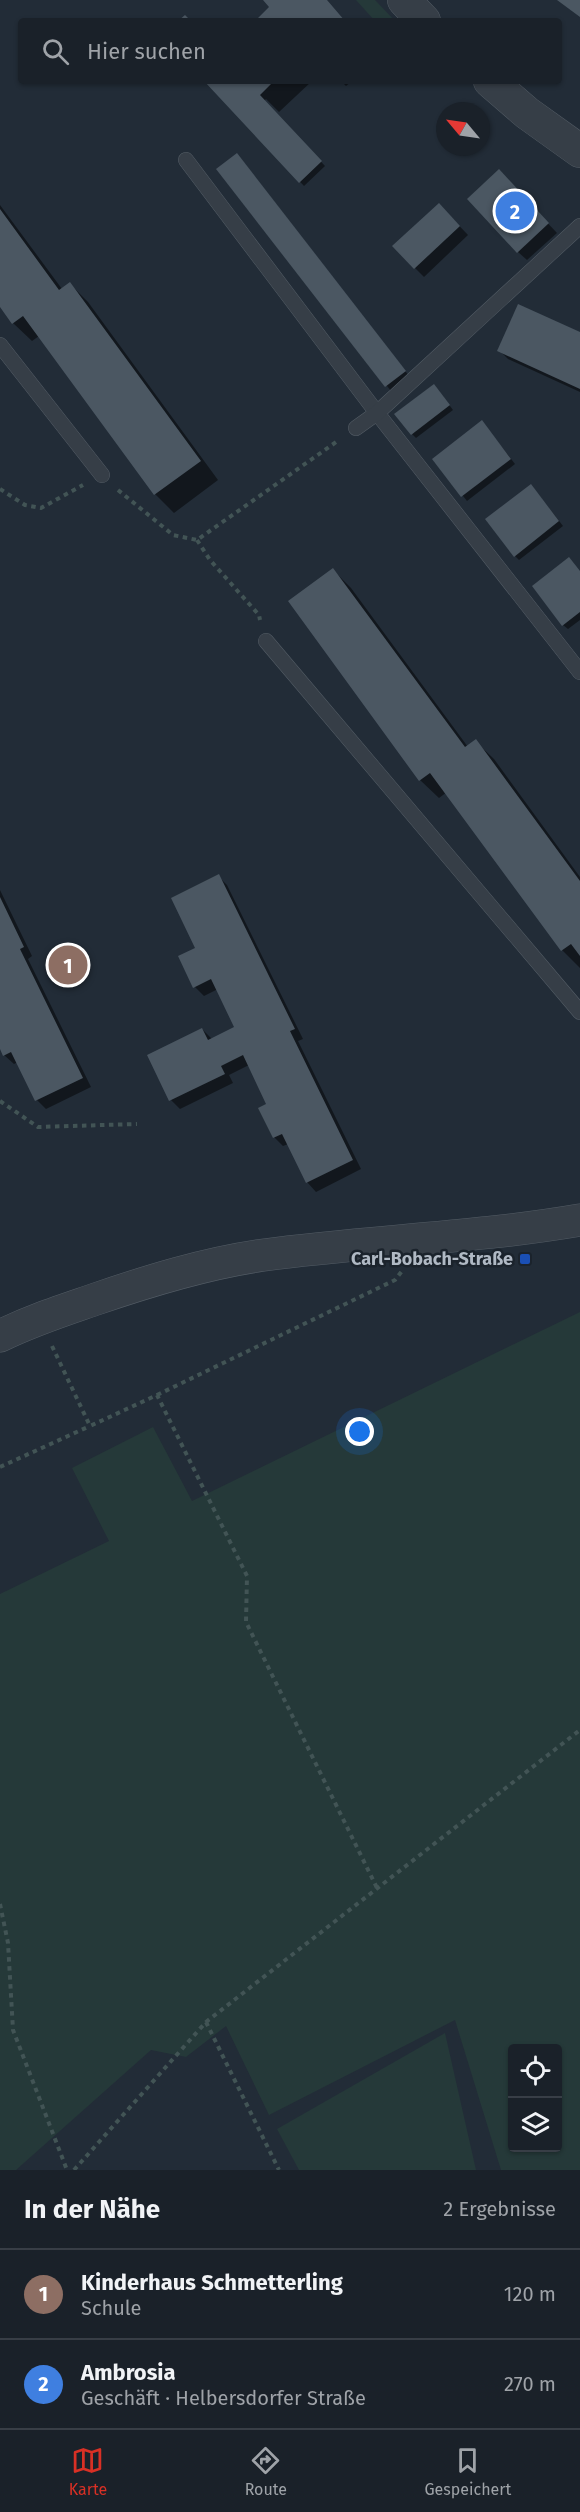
<!DOCTYPE html>
<html lang="de">
<meta charset="utf-8">
<style>
:root{--surface:#1a2129;--page:#272e35;--text:#f1f3f6;--muted:#9fa3a8;--line:#383e46;--accent:#d93025}
body{margin:0;font-family:"Fira Sans",sans-serif;background:var(--page);color:var(--text)}
.controls{position:absolute;right:18px;bottom:18px;display:grid;overflow:hidden;border-radius:6px;box-shadow:0 2px 4px #0004}
.controls button{width:54px;height:54px;display:grid;place-items:center;padding:0;border:0;border-bottom:2px solid var(--line);background:var(--surface);color:var(--text);font:30px sans-serif}
.compass{position:absolute;left:436px;top:102px;width:54px;height:54px;border-radius:50%;background:var(--surface);box-shadow:0 2px 4px #0004;rotate:299deg}
.you{position:absolute;left:360px;top:1432px;width:21px;height:21px;margin:-15px;border:4px solid #fff;border-radius:50%;background:#1a73e8;box-shadow:0 0 0 9px #1a73e833}
.badge{display:grid;place-items:center;width:39px;height:39px;border-radius:50%;background:var(--accent);color:#fff;font-size:20px;font-weight:700}
.pin{position:absolute;translate:-50% -50%;border:3px solid #fff;box-shadow:0 2px 6px #0006}
.list{margin:0;padding:0;list-style:none}
h2{display:flex;justify-content:space-between;align-items:center;height:78px;margin:0;padding:0 24px;font-size:26px}
h2 small{font-size:20px;font-weight:400;color:var(--muted)}
.list li{display:grid;grid-template-columns:39px 1fr auto;gap:18px;align-items:center;box-sizing:border-box;height:90px;padding:0 24px;border-top:2px solid var(--line)}
.list b{display:block;font-size:22px;white-space:nowrap}
.list p{margin:0;font-size:20px;white-space:nowrap;color:var(--muted)}
.list em{font-size:20px;font-style:normal;color:var(--muted)}
.icon{flex:none;width:33px;height:33px;fill:none;stroke:currentColor;stroke-width:2;stroke-linecap:round;stroke-linejoin:round}
.map{position:relative;flex:none;width:580px;height:2170px;overflow:hidden}
.search{position:absolute;background:var(--surface);box-shadow:0 2px 4px #0004;left:18px;right:18px;top:18px;height:66px;display:flex;align-items:center;gap:15px;box-sizing:border-box;padding:0 21px;border-radius:6px;color:var(--muted);font-size:22px}
.sheet{height:258px;background:var(--surface)}
nav{display:flex;justify-content:space-around;align-items:center;box-sizing:border-box;height:84px;border-top:2px solid var(--line);background:var(--surface);font-size:16px;color:var(--muted)}
nav a{display:grid;justify-items:center;gap:3px}
nav .on{color:var(--accent)}
.map>svg:first-child{display:block}
</style>
<div class="map">
<svg width="580" height="2170" viewBox="0 0 580 2170">
<rect width="100%" height="100%" fill="#222c37"/>
<g fill="#253939" fill-rule="evenodd">
<polygon points="356,0 375,0 395,21 375,21"/>
<path d="M580 1312V2170H501L455 2020 269 2115 226 2026 186 2057 151 2050 16 2170H0V1594L109 1541 72 1468 153 1427 192 1501ZM512 2048H558V2148H512Z"/>
<polygon points="445,2033 476,2170 299,2170 277,2129"/>
</g>
<g fill="#0007">
<polygon points="206,81 312,81 279,112 266,99 264,101 325,166 304,186"/>
<polygon points="341,81 352,81 346,86"/>
<polygon points="241,159 409,376 391,391 218,169"/>
<polygon points="507,180 557,233 527,260 518,252"/>
<polygon points="0,205 62,289 70,284 88,302 218,480 174,513 155,494 39,336 32,341 13,323 0,305"/>
<polygon points="448,214 468,235 424,277 415,268"/>
<polygon points="580,334 580,392 508,359 499,350"/>
<polygon points="438,390 453,410 416,438 412,434"/>
<polygon points="486,427 515,464 467,501 434,459"/>
<polygon points="535,490 563,526 519,560 515,556"/>
<polygon points="333,570 351,588 468,747 475,741 494,759 580,877 580,968 562,950 447,792 439,798 420,780"/>
<polygon points="580,572 580,620 568,629 563,625"/>
<polygon points="218,876 227,885 303,1039 298,1041 361,1169 316,1192 307,1182 288,1144 283,1146 274,1137 268,1104 249,1065 229,1075 233,1083 180,1109 171,1100 202,1029 212,1039 236,1028 218,989 204,996 195,987 180,957 197,948"/>
<polygon points="0,890 32,956 28,959 91,1087 46,1109 37,1100 18,1062 14,1064 4,1055 0,1046"/>
</g>
<g fill="#4b5762">
<polygon points="263,0 327,0 345,21 255,21 269,7"/>
<polygon points="557,0 580,0 580,17"/>
<polygon points="185,15 191,21 178,21"/>
<polygon points="204,81 274,81 260,95 322,161 299,183"/>
<polygon points="237,153 406,371 385,387 216,169"/>
<polygon points="499,169 549,223 517,253 467,199"/>
<polygon points="439,203 460,226 414,269 392,246"/>
<polygon points="0,209 59,290 70,282 201,461 154,495 23,316 12,324 0,307"/>
<polygon points="518,304 580,332 580,389 497,351"/>
<polygon points="434,384 450,405 411,435 394,414"/>
<polygon points="482,420 511,459 461,497 432,459"/>
<polygon points="531,484 559,521 514,557 485,519"/>
<polygon points="569,557 580,571 580,612 562,626 532,586"/>
<polygon points="333,568 465,747 476,739 580,881 580,956 571,944 561,951 430,773 419,781 288,601"/>
<polygon points="219,874 295,1029 290,1031 353,1160 306,1183 282,1134 273,1138 258,1108 266,1104 243,1055 221,1066 225,1074 169,1101 147,1055 202,1028 208,1040 234,1027 211,979 193,988 178,956 195,948 171,898"/>
<polygon points="0,897 24,947 20,949 83,1078 35,1101 11,1052 3,1056 0,1049"/>
</g>
<g fill="none" stroke-linecap="round" stroke-linejoin="round">
<defs>
<g id="service">
<polyline points="186,160 377,413 580,672"/>
<polyline points="0,345 102,475"/>
<polyline points="356,428 377,413 580,226"/>
<polyline points="266,641 580,1012"/>
</g>
<path id="minor" d="M0 1336C30 1321 61 1311 93 1300 148 1281 206 1263 264 1255 369 1241 475 1238 580 1220"/>
<g id="tertiary">
<polyline points="404,0 424,21"/>
<polyline points="490,81 527,113 580,151"/>
</g>
</defs>
<use href="#service" stroke="#535c65" stroke-width="16"/>
<use href="#minor" stroke="#535c65" stroke-width="33"/>
<use href="#tertiary" stroke="#535c65" stroke-width="34"/>
<g stroke="#425455" stroke-width="4" stroke-dasharray="4.5 4.5" stroke-linecap="butt">
<polyline points="0,489 25,505 41,508 83,485"/>
<polyline points="118,490 173,535 197,540 339,440"/>
<polyline points="197,540 210,560 259,615 260,620"/>
<polyline points="0,1101 38,1127 137,1124"/>
<polyline points="52,1346 90,1426 157,1395 247,1576 246,1622 377,1888"/>
<polyline points="157,1395 395,1280 402,1271"/>
<polyline points="0,1467 90,1426"/>
<polyline points="0,1904 8,1943 13,2030 67,2170"/>
<polyline points="206,2022 279,2170"/>
<polyline points="74,2170 206,2022 580,1730"/>
</g>
<use href="#service" stroke="#363e47" stroke-width="15"/>
<use href="#minor" stroke="#363e47" stroke-width="32"/>
<use href="#tertiary" stroke="#363e47" stroke-width="33"/>
</g>
<rect fill="#1a4fb4" stroke="#1b232c" stroke-width="2" x="519" y="1253" width="12" height="12" rx="3"/>
<g text-anchor="middle" dominant-baseline="central" stroke-width="5" stroke-linejoin="round" paint-order="stroke">
<g font-size="18" font-weight="bold" fill="#b0b9c4" stroke="#1b232c" text-anchor="end">
<text x="513" y="1259">Carl-Bobach-Straße</text>
</g>
</g>
</svg>
<div class="controls">
<button><svg class="icon" aria-label="locate" viewBox="0 0 24 24"><circle cx="12" cy="12" r="6"/><path d="M12 2v4M12 18v4M2 12h4M18 12h4"/></svg></button>
<button><svg class="icon" aria-label="layers" viewBox="0 0 24 24"><path d="M12 4l9 5-9 5-9-5zM3 14l9 5 9-5"/></svg></button>
</div>
<svg class="compass" viewBox="-18 -18 36 36"><path d="M0-13l5 13h-10z" fill="#e53935"/><path d="M0 13l5-13h-10z" fill="#9fa3a8"/></svg>
<div class="you"></div>
<div class="pin badge" style="left:68px;top:965px;background:#8d6e63">1</div>
<div class="pin badge" style="left:515px;top:211px;background:#3f7fe0">2</div>
<div class="search"><svg class="icon" aria-label="search" viewBox="0 0 24 24"><circle cx="10" cy="10" r="6"/><path d="M15 15l6 6"/></svg>Hier suchen</div>
</div>
<section class="sheet">
<h2>In der Nähe<small>2 Ergebnisse</small></h2>
<ul class="list">
<li><span class="badge" style="background:#8d6e63">1</span><div><b>Kinderhaus Schmetterling</b><p>Schule</p></div><em>120 m</em></li>
<li><span class="badge" style="background:#3f7fe0">2</span><div><b>Ambrosia</b><p>Geschäft · Helbersdorfer Straße</p></div><em>270 m</em></li>
</ul>
</section>
<nav>
<a class="on"><svg class="icon" aria-label="map" viewBox="0 0 24 24"><path d="M3 6l6-2 6 2 6-2v14l-6 2-6-2-6 2zM9 4v14M15 6v14"/></svg>Karte</a>
<a><svg class="icon" aria-label="directions" viewBox="0 0 24 24"><path d="M12 3l9 9-9 9-9-9zM9 14v-3h6M13 9l2 2-2 2"/></svg>Route</a>
<a><svg class="icon" aria-label="saved" viewBox="0 0 24 24"><path d="M7 4h10v16l-5-4-5 4z"/></svg>Gespeichert</a>
</nav>
